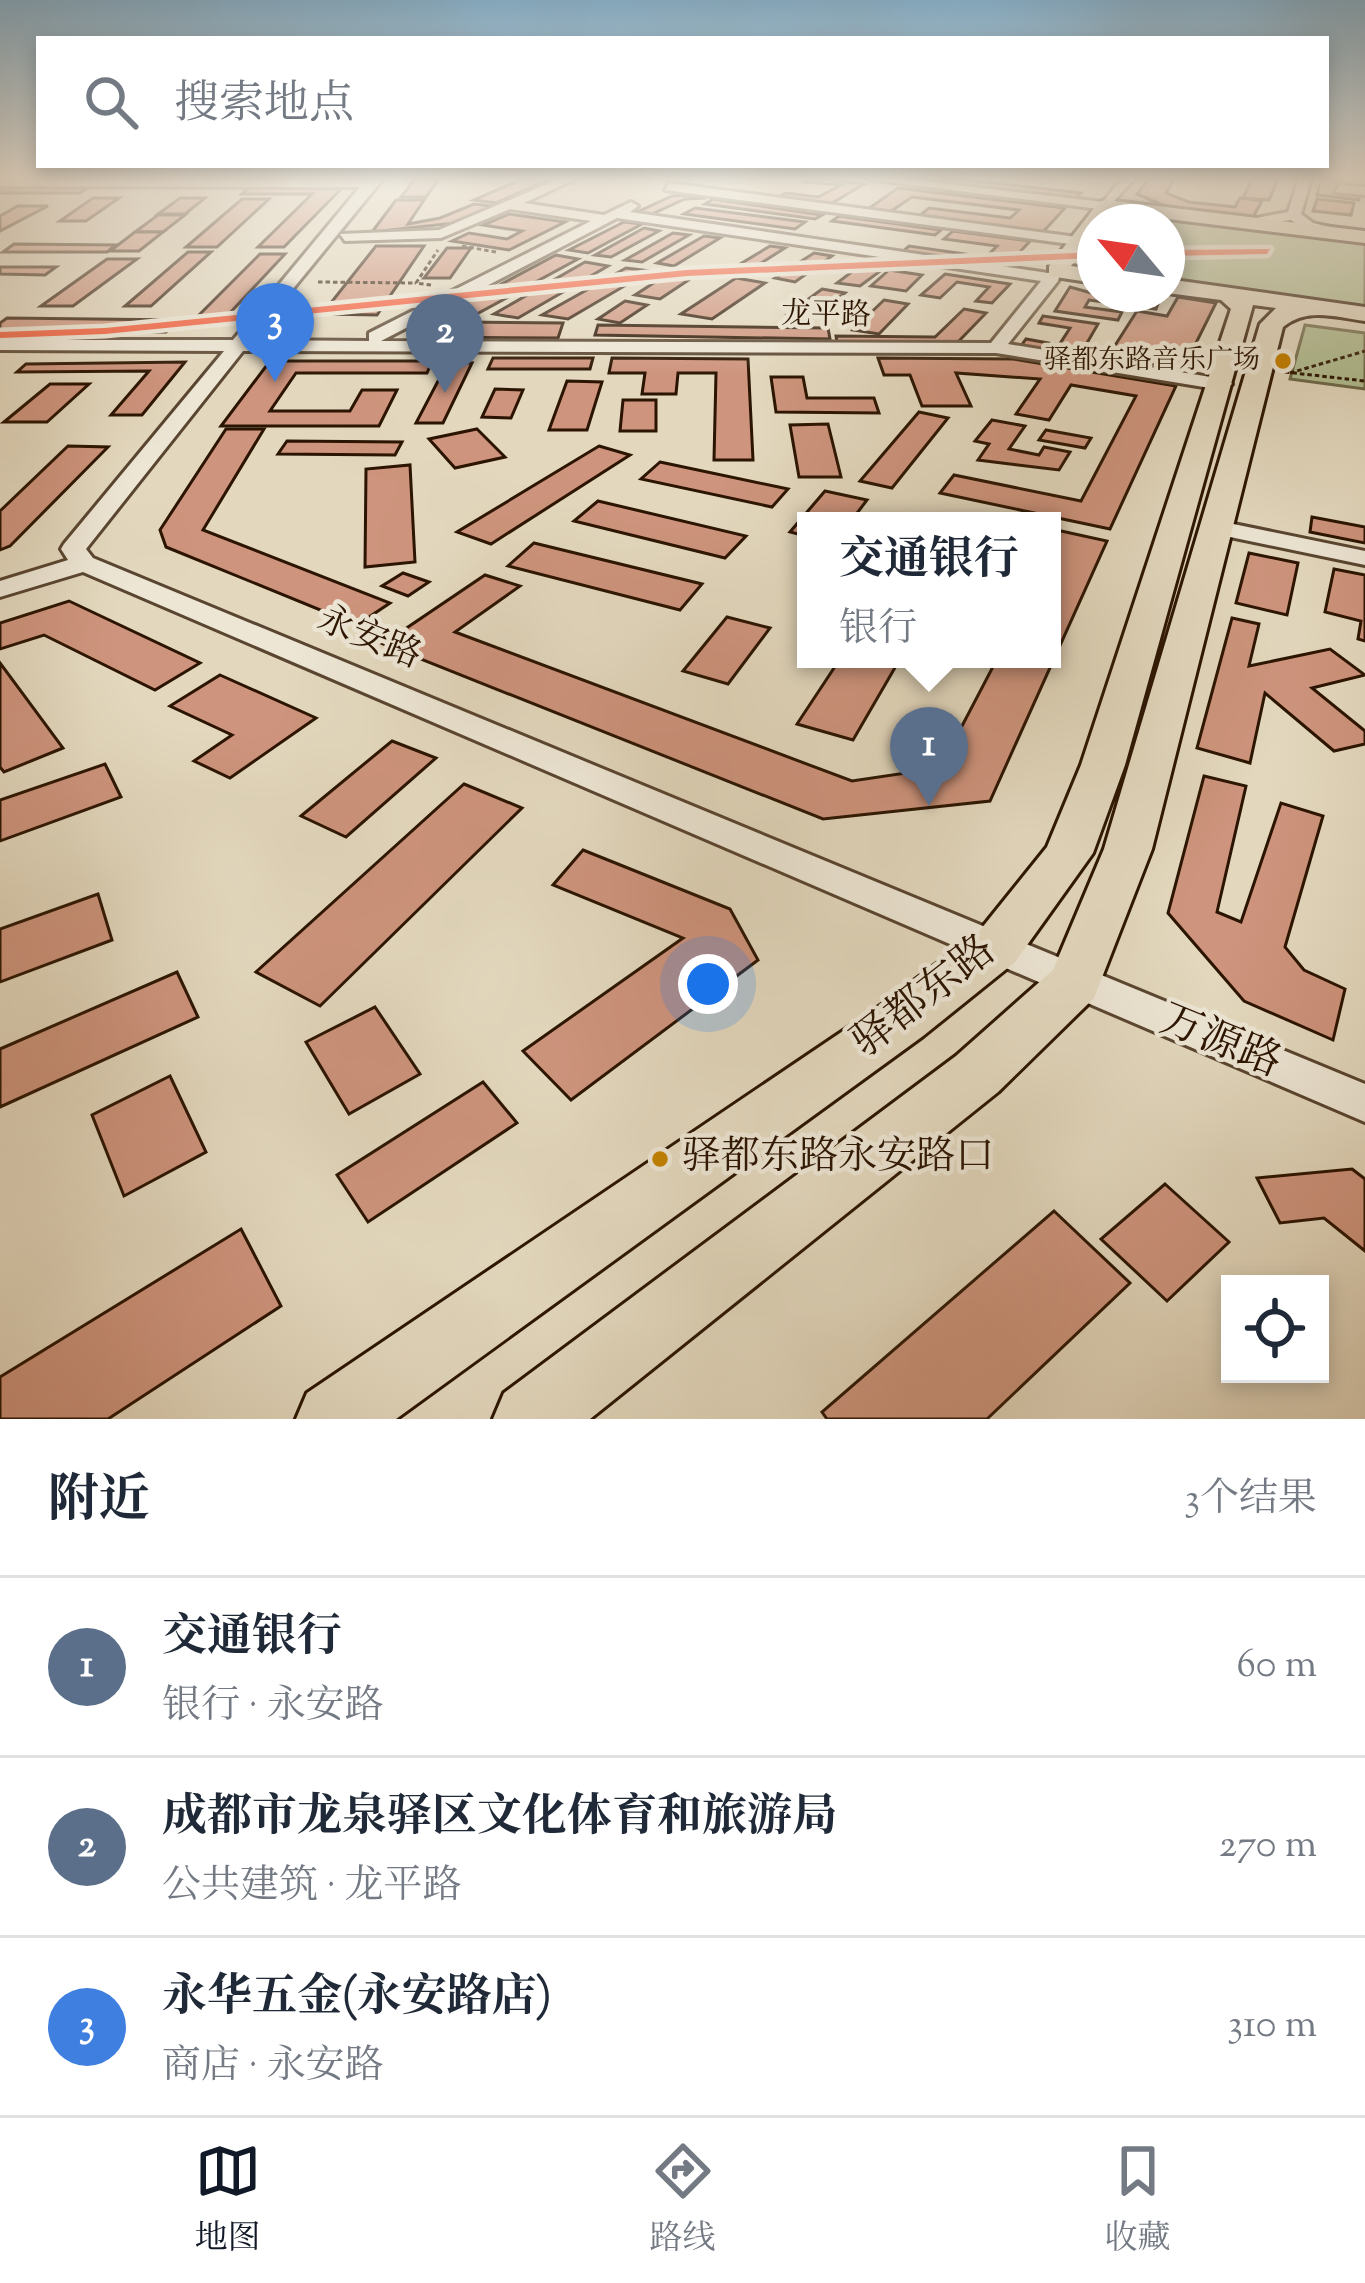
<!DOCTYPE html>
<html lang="zh">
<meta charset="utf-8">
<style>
:root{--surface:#fff;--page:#f6f6f7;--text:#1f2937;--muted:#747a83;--line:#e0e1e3;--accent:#111827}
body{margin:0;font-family:"Sorts Mill Goudy","Noto Serif SC",serif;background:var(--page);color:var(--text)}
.controls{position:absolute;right:36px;bottom:36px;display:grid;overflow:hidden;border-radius:0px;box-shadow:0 6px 18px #0003}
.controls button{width:108px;height:108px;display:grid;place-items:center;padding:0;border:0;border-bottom:3px solid var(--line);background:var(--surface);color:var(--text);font:60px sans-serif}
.compass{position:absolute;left:1077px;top:204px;width:108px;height:108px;border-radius:50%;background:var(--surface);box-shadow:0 6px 18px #0003;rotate:299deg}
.you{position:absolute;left:708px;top:984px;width:42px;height:42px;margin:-30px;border:9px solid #fff;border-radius:50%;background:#1a73e8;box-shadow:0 0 0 18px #1a73e833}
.badge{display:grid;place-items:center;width:78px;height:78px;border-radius:50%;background:var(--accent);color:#fff;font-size:39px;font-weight:700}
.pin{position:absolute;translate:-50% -99px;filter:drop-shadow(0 3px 6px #0008)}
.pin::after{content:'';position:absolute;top:63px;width:42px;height:36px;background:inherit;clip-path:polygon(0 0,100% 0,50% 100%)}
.popup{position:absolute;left:797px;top:512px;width:264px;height:156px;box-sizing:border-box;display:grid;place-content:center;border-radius:0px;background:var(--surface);filter:drop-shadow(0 3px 9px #0005);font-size:39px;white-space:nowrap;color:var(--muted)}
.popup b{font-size:45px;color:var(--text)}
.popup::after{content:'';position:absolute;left:50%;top:100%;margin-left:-24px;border:24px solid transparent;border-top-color:var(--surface)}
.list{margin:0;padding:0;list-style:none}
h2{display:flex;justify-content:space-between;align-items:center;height:156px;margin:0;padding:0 48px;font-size:51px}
h2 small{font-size:39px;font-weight:400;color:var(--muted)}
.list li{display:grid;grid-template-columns:78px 1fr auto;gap:36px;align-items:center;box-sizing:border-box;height:180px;padding:0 48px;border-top:3px solid var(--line)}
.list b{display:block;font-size:45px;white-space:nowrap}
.list p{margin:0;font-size:39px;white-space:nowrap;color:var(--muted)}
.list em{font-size:39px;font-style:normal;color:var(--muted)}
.icon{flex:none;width:66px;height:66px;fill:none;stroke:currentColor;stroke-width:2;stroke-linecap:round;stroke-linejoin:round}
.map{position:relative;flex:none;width:1365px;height:1419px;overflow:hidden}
.search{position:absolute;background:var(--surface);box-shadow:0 6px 18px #0003;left:36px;right:36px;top:36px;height:132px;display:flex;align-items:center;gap:30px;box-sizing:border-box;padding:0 42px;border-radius:0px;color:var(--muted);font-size:45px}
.sheet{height:696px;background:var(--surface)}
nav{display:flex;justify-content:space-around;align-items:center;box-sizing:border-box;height:168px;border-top:3px solid var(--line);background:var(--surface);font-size:33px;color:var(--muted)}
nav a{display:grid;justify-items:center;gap:6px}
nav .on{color:var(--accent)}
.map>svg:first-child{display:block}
</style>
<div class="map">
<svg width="1365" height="1419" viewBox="0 0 1365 1419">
<rect width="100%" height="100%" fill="#e3d8be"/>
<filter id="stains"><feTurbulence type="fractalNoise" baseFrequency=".00167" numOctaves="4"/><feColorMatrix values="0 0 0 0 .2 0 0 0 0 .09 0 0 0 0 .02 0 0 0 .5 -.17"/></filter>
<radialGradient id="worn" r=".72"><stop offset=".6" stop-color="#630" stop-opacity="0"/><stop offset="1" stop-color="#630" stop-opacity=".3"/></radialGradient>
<g fill="#b1bf93" stroke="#6e6a4a" stroke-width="3">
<polygon points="1131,214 1365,241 1365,309 1167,281 1167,222 1118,222"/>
<polygon points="1305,325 1365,333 1365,389 1290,379"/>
</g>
<g fill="#ce947d" stroke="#2b1401" stroke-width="3">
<polygon points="415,179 439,179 426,197 401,197"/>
<polygon points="522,179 550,179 496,203 474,200"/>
<polygon points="811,179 823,179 864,184 829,205 777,197 787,193 818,197 841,185 805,182"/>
<polygon points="958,179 1081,193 1075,199 907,180"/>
<polygon points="1148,179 1175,179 1166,193 1189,202 1235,207 1240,198 1262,201 1253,217 1167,207 1137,194"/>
<polygon points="1252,179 1278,179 1269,200 1243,198"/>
<polygon points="1322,179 1342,179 1339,192 1359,195 1359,200 1317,195"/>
<polygon points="0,188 87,188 80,193 0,193"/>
<polygon points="249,188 341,189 284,247 258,247 312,194 242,194"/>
<polygon points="898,188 1065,208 1042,233 918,217 929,208 1010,218 1019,210 912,197 890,212 868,209"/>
<polygon points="689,195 706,198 685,199 652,214 637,212 672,196"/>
<polygon points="93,198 119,198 86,221 60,221"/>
<polygon points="180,198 205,198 185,214 158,214"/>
<polygon points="242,199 269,199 217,247 186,247"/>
<polygon points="713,199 822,215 815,219 705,204"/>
<polygon points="1317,199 1354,203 1351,215 1313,211"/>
<polygon points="396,200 424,200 408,224 440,218 474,204 492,206 455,223 372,232"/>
<polygon points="18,206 48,206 0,231 0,216"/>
<polygon points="695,208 805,222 795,229 684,214"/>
<polygon points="509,214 565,222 509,250 452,241 469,233 507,239 522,231 483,225"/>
<polygon points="158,215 185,215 163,232 135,232"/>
<polygon points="839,216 941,230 935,235 832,221"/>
<polygon points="624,222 642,224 588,253 569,250"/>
<polygon points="644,228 659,231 611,257 595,255"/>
<polygon points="953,231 1030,241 1005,268 901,253 909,246 986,257 997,246 944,239"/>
<polygon points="135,232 163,232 139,251 110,251"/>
<polygon points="673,233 689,235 642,262 625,260"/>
<polygon points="704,236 720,238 674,266 657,263"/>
<polygon points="14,244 116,245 107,252 3,252"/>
<polygon points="376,246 424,246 377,315 322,314"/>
<polygon points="770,246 785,248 742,275 727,272"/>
<polygon points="447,248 471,248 450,278 424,278"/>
<polygon points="188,252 211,252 151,306 125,306"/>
<polygon points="814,253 832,256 795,282 775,278"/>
<polygon points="260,254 285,254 228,315 188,326"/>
<polygon points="556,255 578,259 462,322 563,323 558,338 423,337 417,329"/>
<polygon points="107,259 137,259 73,306 41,306"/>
<polygon points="869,259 891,263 860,286 837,283"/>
<polygon points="585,262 608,266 518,318 494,314"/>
<polygon points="0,267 56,267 45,275 0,274"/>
<polygon points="626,268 650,271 568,319 542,315"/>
<polygon points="889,270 922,275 906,291 871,286"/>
<polygon points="945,274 1010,284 992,303 976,301 989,287 957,282 940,298 921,295"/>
<polygon points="666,275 690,279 660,299 635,295"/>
<polygon points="736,278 765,283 712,319 681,314"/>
<polygon points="1070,287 1095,294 1160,299 1156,309 1089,300 1085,307 1122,312 1118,320 1055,311"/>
<polygon points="822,289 845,293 813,318 788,314"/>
<polygon points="1178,297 1216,303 1189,357 1160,352 1152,365 1107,358 1137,311 1167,316"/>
<polygon points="884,300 908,304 879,334 853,330"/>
<polygon points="625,301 647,305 620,323 598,319"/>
<polygon points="964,309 986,313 957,343 837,342 836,336 935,337"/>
<polygon points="1043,316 1098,324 1080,355 1021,346 1026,339 1059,345 1070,328 1039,323"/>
<polygon points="7,318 180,320 166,332 0,331 0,323"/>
<polygon points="598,325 828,328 830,339 595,335"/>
<polygon points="493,358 593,358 590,369 488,369"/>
<polygon points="612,358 748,359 753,460 714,460 716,373 678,373 676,394 642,394 645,373 609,373"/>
<polygon points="878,358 1013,359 1176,386 1110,529 940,493 954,475 1081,501 1136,396 1071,385 1049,420 1016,414 1040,379 956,373 971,406 922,406 910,375 884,375"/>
<polygon points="270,361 432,361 427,373 296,373 270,411 350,411 362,390 397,390 379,426 221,426"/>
<polygon points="185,362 142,415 111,415 149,371 17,372 26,364"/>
<polygon points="448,362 472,363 443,423 416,423"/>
<polygon points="771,377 803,377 807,398 874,398 879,413 776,412"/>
<polygon points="567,381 602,382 587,430 549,430"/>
<polygon points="50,384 89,384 47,422 4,422"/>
<polygon points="495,389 523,390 511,418 482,417"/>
<polygon points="623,400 656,400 656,431 620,431"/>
<polygon points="919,412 948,418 892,488 860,481"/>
<polygon points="992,420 1025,426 1009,449 1039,455 1044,447 1070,452 1059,470 978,460 989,444 975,441"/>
<polygon points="828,424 841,477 799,477 790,425"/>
<polygon points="226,429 264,429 203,530 390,603 357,625 166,547 160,530"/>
<polygon points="477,429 505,457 455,468 429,439"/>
<polygon points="1046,430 1091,438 1085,448 1039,440"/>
<polygon points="287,441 402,442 395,455 278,454"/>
<polygon points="68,446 108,447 10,546 0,550 0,511"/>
<polygon points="599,446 630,455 491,544 457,532"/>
<polygon points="660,462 788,489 772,507 641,479"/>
<polygon points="410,465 415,562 365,567 366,469"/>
<polygon points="825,491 867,500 851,521 806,521 806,536 790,532"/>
<polygon points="598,501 746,536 725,558 574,521"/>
<polygon points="1312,517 1365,527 1365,543 1310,532"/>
<polygon points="1052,529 1107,541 990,801 823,819 383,644 485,575 520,586 455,632 852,781 940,768 997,659 1052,659"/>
<polygon points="534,543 702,584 680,610 508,566"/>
<polygon points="1249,553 1298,563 1287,615 1236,603"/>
<polygon points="1334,569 1365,575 1365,641 1358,639 1361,621 1325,612"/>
<polygon points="403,573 429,582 408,596 382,586"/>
<polygon points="69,601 200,663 155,690 44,635 0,649 0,623"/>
<polygon points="727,617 770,628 728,684 683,671"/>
<polygon points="1232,618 1259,624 1249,666 1330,649 1365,675 1312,688 1365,731 1365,744 1334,751 1265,693 1250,763 1197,748"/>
<polygon points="840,659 900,659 853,740 797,724"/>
<polygon points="0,663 63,748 4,772 0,767"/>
<polygon points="220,675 316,718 230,778 194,761 232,735 170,706"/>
<polygon points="392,741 436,758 346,837 301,816"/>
<polygon points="105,764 121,797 0,841 0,800"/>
<polygon points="1204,776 1246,786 1217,912 1241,922 1281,803 1323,816 1285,947 1304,970 1345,989 1333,1040 1244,1001 1168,913"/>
<polygon points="464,784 522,808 320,1006 256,972"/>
<polygon points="583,850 730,909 758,960 571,1100 523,1051 683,938 553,885"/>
<polygon points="98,894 112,940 0,982 0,929"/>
<polygon points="177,972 198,1017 0,1107 0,1049"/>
<polygon points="375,1007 420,1074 349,1114 306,1042"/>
<polygon points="170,1076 206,1152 124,1196 92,1115"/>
<polygon points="483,1082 517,1123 368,1222 337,1175"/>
<polygon points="1352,1169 1365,1179 1365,1251 1324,1218 1280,1223 1257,1178"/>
<polygon points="1165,1184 1229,1242 1167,1301 1101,1239"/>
<polygon points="1054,1211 1130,1283 987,1419 827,1419 822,1412"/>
<polygon points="241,1229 281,1306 108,1419 0,1419 0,1377"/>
</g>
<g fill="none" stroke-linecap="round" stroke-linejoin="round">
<polyline stroke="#beb198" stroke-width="14" stroke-dasharray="14 8" stroke-linecap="butt" points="1320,186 1340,189"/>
<defs>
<g id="minor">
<path d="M0 179 382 180 251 340 369 341V333L591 221 510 209 441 238 345 241 340 234 439 230 559 179H575L524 203 604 215 631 202 638 206 630 212 1048 273 1062 268 1058 281 1008 344 1229 380 1232 384 1222 390 996 353 243 351 86 549 93 558 1365 1084V1122L83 572 0 597V581L68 560 61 549 64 544 224 351 0 350V340H233L360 187 0 186ZM617 218 1041 281 991 343 381 341Z"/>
<polygon points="867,179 904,179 1103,202 1122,179 1134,179 1106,210"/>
<polygon points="1299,179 1311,179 1301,214 1313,223 1346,231 1346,237 1303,229 1291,220 1245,226 1245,220 1288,212"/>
<polygon points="669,183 1077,237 1084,241 1077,245 665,190"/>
<polygon points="1340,185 1365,187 1365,195 1335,192"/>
<polygon points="1219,521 1365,551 1365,565 1211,533 1207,528"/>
</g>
<g id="highway">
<polygon points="1106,200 1365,231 1365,243 1111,212 1104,222 1095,222 1095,234 1071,266 1095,269 1095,283 1049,276 1049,266 1099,202"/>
<path d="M1167 279 1365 307V321C1336 317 1307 307 1283 327L1152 849 1094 998 998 1092 590 1419H493L504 1393 956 1056 1053 970 1104 849 1260 324 1276 308 1253 305 1125 765 1093 853 1015 962 923 1036 396 1419H296L307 1393 883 1004 977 934 1047 847 1081 765 1231 309 1221 300 1167 293Z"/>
</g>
</defs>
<use href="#minor" stroke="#594530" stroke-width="6"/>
<use href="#highway" stroke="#2b1401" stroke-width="6"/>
<g stroke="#2b1401" stroke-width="3" stroke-dasharray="4.5 3" stroke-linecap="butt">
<polyline points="462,246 496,252"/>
<polyline points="318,282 416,283"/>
<polyline points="431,285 416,283 438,250"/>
<polyline points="1285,372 1365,381"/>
<polyline points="1290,373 1365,351"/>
</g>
<use href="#minor" fill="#ede6d5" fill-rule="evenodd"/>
<use href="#highway" fill="#e3d8be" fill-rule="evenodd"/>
<defs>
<g id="metro-1">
<polygon points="1270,249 1267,254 1167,256 1167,250"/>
<polygon points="1095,252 1095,258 687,276 105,334 0,338 0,332 105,328 687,270"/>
</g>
</defs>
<use href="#metro-1" stroke="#ede6d5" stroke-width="9"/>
<use href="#metro-1" fill="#f45836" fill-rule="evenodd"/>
</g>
<linearGradient id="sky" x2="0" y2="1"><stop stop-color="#87b6d5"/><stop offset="0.47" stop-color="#f2ede2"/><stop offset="1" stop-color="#f2ede2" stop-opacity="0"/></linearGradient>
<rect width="1365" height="377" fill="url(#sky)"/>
<g fill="#c48200" stroke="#ede6d5" stroke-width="4.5">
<circle cx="1283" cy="361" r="10"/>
<circle cx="660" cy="1159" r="10"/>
</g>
<g text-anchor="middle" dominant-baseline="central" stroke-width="9" stroke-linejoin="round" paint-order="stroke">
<g font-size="27" fill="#2b1401" stroke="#ede6d5" text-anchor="end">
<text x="1260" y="361">驿都东路音乐广场</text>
</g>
<g font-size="30" fill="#2b1401" stroke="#ede6d5">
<text transform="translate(826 316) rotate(1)">龙平路</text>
</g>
<g font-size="36" fill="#2b1401" stroke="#ede6d5">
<text transform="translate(369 639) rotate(22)">永安路</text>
</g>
<g font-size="39" fill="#2b1401" stroke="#ede6d5" text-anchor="start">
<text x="682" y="1159">驿都东路永安路口</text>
</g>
<g font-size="42" fill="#2b1401" stroke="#ede6d5">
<text transform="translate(925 998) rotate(-38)">驿都东路</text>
<text transform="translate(1220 1043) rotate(22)">万源路</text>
</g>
</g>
<rect width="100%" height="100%" filter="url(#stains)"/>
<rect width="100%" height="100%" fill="url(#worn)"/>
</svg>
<div class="controls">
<button><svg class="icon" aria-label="locate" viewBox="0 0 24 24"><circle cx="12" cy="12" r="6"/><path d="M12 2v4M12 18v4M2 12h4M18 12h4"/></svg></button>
</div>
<svg class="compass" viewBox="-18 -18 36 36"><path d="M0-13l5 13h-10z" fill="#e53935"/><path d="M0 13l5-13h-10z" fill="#747a83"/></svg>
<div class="you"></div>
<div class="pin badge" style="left:929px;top:806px;background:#5c6f8a">1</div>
<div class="popup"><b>交通银行</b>银行</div>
<div class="pin badge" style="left:445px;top:393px;background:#5c6f8a">2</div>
<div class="pin badge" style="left:275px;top:382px;background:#3f7fe0">3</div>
<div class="search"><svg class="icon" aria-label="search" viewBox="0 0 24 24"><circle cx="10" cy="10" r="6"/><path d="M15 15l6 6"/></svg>搜索地点</div>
</div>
<section class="sheet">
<h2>附近<small>3个结果</small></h2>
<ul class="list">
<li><span class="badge" style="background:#5c6f8a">1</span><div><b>交通银行</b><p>银行 · 永安路</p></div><em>60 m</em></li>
<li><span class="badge" style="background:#5c6f8a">2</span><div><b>成都市龙泉驿区文化体育和旅游局</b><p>公共建筑 · 龙平路</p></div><em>270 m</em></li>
<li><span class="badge" style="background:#3f7fe0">3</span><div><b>永华五金(永安路店)</b><p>商店 · 永安路</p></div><em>310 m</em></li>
</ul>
</section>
<nav>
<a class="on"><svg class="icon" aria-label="map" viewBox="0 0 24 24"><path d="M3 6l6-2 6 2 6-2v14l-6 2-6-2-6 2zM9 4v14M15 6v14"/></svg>地图</a>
<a><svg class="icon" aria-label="directions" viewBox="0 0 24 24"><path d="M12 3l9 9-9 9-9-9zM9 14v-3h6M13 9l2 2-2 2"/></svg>路线</a>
<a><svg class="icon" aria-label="saved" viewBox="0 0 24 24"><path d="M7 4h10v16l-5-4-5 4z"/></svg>收藏</a>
</nav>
